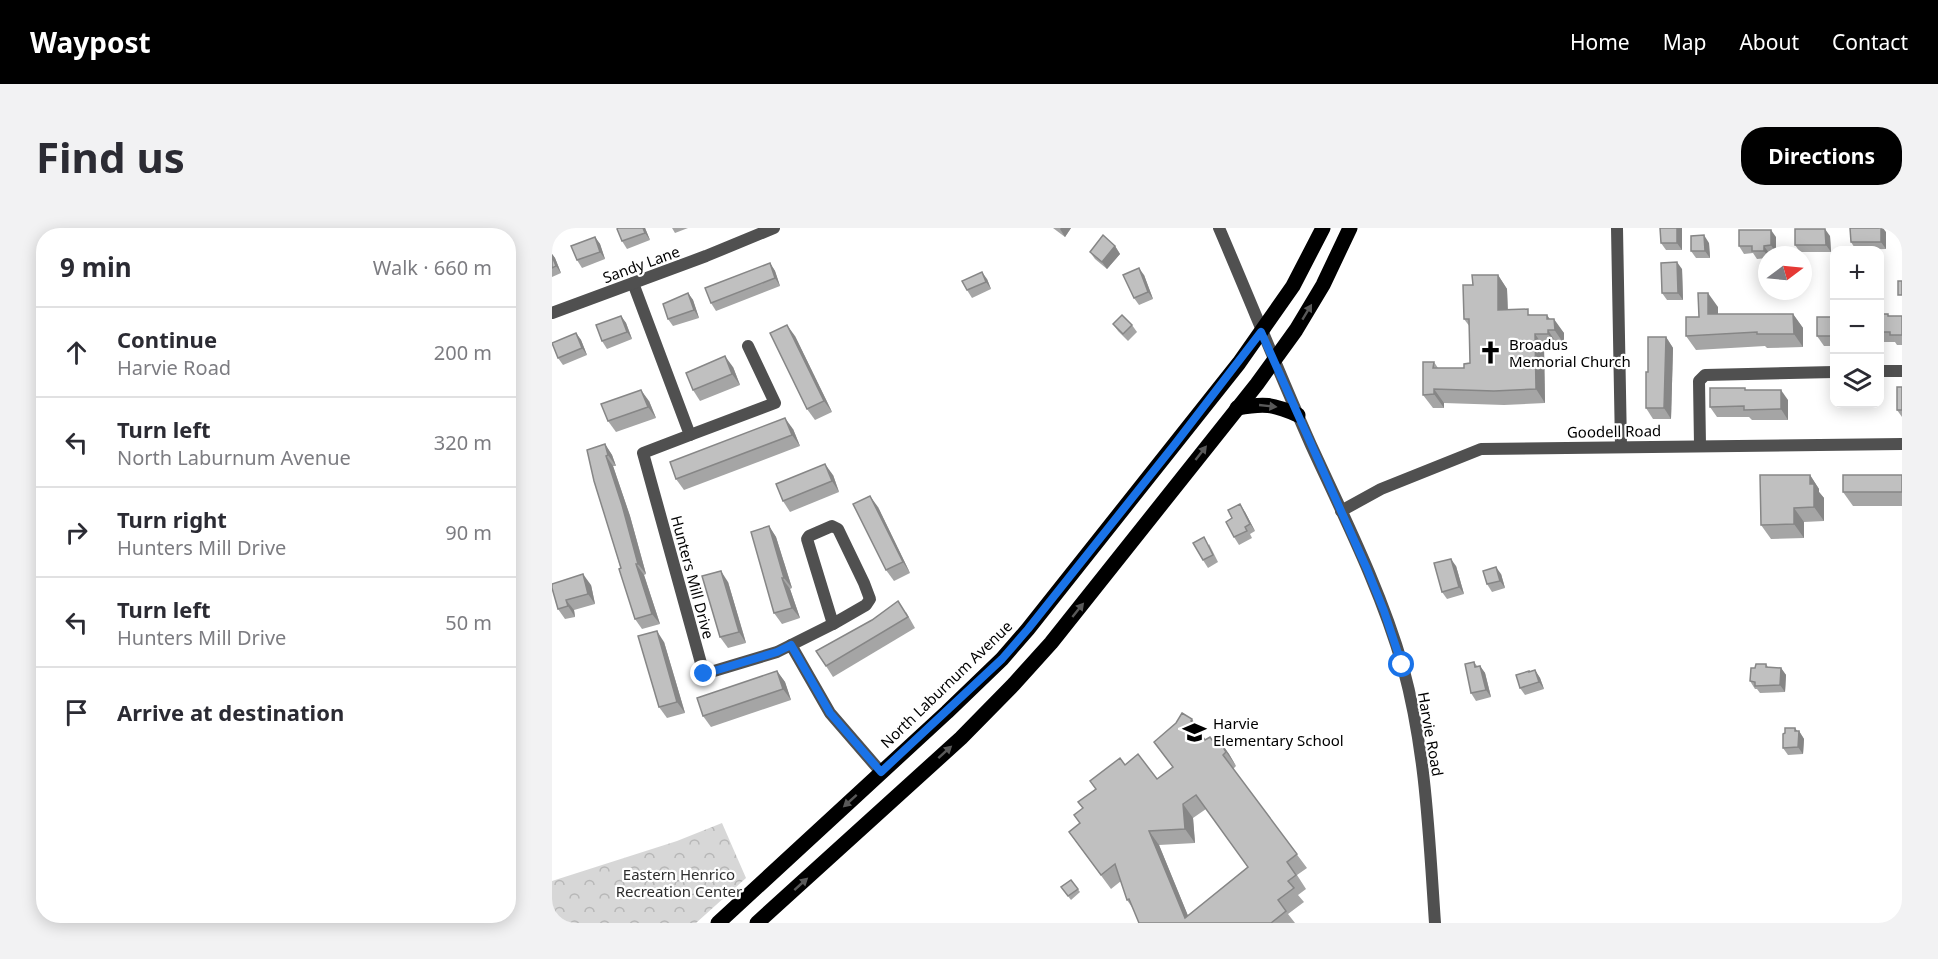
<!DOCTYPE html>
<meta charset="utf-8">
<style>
:root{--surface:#fff;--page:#f2f2f3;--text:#2b2b33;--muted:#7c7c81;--line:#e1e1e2;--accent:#000}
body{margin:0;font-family:"Noto Sans",sans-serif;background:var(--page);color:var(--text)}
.controls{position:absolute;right:18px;top:18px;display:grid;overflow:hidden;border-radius:12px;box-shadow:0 3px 15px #0003}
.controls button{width:54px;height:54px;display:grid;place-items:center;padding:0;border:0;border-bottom:2px solid var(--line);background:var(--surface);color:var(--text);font:30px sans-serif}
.compass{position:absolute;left:1206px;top:18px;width:54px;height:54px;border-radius:50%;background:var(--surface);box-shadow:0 3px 15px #0003;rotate:74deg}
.stop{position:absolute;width:18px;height:18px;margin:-14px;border:4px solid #1a73e8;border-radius:50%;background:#fff}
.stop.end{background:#1a73e8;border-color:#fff;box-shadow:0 2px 6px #0008}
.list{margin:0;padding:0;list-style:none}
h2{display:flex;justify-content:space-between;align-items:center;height:78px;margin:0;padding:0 24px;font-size:26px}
h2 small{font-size:20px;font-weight:400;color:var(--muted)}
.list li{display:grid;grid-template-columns:39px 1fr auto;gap:18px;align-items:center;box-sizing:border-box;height:90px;padding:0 24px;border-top:2px solid var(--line)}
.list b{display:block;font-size:22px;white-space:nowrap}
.list p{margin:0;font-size:20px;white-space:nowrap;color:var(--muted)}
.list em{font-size:20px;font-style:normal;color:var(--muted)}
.icon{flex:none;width:33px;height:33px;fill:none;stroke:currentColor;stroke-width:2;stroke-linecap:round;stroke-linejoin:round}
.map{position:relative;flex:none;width:1350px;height:695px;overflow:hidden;border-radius:24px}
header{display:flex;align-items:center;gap:36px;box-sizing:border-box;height:84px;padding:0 30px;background:var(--accent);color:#fff}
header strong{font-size:28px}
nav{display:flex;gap:33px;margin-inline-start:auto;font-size:21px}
.intro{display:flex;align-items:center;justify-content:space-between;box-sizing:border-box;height:144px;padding:0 36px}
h1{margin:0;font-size:42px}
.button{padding:15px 27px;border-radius:24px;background:var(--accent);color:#fff;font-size:21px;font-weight:700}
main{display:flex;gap:36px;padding:0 36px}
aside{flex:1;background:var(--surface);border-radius:24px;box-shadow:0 3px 15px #0003}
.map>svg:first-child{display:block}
</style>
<header>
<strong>Waypost</strong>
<nav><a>Home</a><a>Map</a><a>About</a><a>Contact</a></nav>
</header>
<div class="intro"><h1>Find us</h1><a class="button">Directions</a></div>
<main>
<aside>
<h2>9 min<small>Walk · 660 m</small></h2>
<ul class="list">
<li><svg class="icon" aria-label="ahead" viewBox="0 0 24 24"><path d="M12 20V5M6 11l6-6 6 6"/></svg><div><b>Continue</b><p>Harvie Road</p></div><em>200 m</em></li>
<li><svg class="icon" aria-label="left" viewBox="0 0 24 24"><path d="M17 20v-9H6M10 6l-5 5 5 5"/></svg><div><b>Turn left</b><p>North Laburnum Avenue</p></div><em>320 m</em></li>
<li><svg class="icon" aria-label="right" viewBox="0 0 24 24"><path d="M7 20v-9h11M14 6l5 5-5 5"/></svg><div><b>Turn right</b><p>Hunters Mill Drive</p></div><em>90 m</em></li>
<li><svg class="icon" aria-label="left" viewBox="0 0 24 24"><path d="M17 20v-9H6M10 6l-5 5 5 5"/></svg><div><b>Turn left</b><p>Hunters Mill Drive</p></div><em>50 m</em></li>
<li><svg class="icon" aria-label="arrive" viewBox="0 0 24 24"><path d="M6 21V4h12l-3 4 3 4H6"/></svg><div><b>Arrive at destination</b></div></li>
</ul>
</aside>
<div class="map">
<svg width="1350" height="695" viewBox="0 0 1350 695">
<defs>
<pattern id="park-crowns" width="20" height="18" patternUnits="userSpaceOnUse" patternTransform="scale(1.5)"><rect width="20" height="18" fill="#d7d7d7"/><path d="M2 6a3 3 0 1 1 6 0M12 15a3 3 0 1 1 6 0" fill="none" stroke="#b7b7b7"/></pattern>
</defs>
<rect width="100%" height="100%" fill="#fff"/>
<polygon fill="url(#park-crowns)" points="170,595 194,650 144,695 0,695 0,653 125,613"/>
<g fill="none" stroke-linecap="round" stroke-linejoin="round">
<g stroke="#505050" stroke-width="12">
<polyline points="1065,0 1069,218"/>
<polyline points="81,55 138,207 91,225 152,446 225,424 239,417 278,485 329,544"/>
<polyline points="0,85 154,28 222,0"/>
<polyline points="1328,143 1350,143"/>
<polyline points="138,207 223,175 196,118"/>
<polyline points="1148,217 1147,153 1153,147 1282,144"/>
<polyline points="789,283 829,261 929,221 1350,216"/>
<polygon points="280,298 286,301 312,355 318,371 314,377 281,396 255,311 257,308"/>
<polyline points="239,417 281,396"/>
</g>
<path stroke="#505050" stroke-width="12" d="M667 0C698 72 727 145 759 217 792 289 829 362 851 439 874 523 877 609 883 695"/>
<g stroke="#000" stroke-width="15">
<path d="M685 180C713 175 720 176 746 187"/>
<polyline points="166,695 395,484 450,431 476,401 687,135 741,58 771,0"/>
<polyline points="205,695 409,510 462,456 499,415 705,156 744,102 771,57 798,0"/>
</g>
</g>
<g fill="#a5a5a5" fill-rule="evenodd">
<polygon points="93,0 98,12 75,21 70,13"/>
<polygon points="120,0 136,0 123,5"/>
<polygon points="501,0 519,0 513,9"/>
<polygon points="1130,0 1130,22 1114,22 1109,15"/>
<polygon points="1334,4 1334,21 1304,22 1299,14"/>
<polygon points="1278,8 1279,24 1248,24 1243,17"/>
<polygon points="43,9 48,16 53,31 30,40 25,32"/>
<polygon points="1224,9 1224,25 1217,25 1217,27 1215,27 1215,30 1205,31 1201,25 1192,26 1187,18"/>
<polygon points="1157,15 1158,30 1144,30 1139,23"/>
<polygon points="563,18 568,26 555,41 543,31 538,24"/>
<polygon points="0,26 3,30 9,45 0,49"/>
<polygon points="218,35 223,43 228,58 164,83 159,75"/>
<polygon points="1130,41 1131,72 1115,72 1110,65"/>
<polygon points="592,47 601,71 587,77 582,70"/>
<polygon points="946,47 955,61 956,82 998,91 1012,105 1012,116 1005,116 1005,119 992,119 993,175 952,177 892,175 892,180 881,180 871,167 882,134 886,140 912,140 918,135 918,99 912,91 921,57"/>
<polygon points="435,51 439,61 420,70 415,62"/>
<polygon points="136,65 141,72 147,90 121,98 116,91"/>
<polygon points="1166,79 1166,86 1241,86 1251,100 1251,119 1215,120 1213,118 1144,122 1134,108 1147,89"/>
<polygon points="1328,86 1338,88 1350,88 1350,117 1345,117 1343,114 1328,114"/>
<polygon points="69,88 74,95 80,111 55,121 50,113"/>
<polygon points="1282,89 1282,118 1272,118 1265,108"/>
<polygon points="561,96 580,97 585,104 576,113 566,103"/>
<polygon points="24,105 29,112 35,127 11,137 6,130"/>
<polygon points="243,108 280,184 263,192 255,181"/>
<polygon points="1114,109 1121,120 1119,191 1101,191 1094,180 1096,144"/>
<polygon points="181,139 188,157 148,173 141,162"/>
<polygon points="1350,159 1350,189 1345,182"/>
<polygon points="1195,162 1236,172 1236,192 1200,192 1197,189 1165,189 1158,179"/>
<polygon points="97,173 104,190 64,204 56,193"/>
<polygon points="241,201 248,218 132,262 124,251"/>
<polygon points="53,216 60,227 64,238 61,238 78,288 94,346 92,347 108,396 90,401 83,391 35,222"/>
<polygon points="281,247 287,264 238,284 231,273"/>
<polygon points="1258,247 1267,261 1267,264 1272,270 1272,293 1252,294 1252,310 1219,311 1209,297"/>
<polygon points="1350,247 1350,278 1301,278 1291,264"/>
<polygon points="326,279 358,345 342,353 334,342"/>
<polygon points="693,284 703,303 698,306 700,310 687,317 682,309"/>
<polygon points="217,298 224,309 240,360 238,361 248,390 230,396 222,385"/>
<polygon points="657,316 666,334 656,340 651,332"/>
<polygon points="904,338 912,366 895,371 890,364"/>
<polygon points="949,346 953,360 940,364 935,356"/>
<polygon points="176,354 194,415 176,420 168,409"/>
<polygon points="39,357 43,376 22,382 23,389 13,391 6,381 0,360"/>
<polygon points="354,384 363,400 281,449 274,438"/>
<polygon points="112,414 133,485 115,490 107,479"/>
<polygon points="922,434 925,438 928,438 933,445 939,469 924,473 919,465"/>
<polygon points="1214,436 1216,439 1229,440 1234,447 1233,464 1208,465 1205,461 1203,461 1198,453"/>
<polygon points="983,442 988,450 992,461 973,467 968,460 978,444"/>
<polygon points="225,443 233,454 239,472 159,499 151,488"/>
<polygon points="1243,500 1245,503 1247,503 1252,511 1251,526 1236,527 1231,520 1233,505"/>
<path d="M649 505V506L653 512H660L665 513 667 512 677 526 684 538 681 541 755 640 745 647 754 661 746 667 752 674 736 686 743 695H587L582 682 575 672 569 653 559 661 517 604 528 595 531 580 573 537 605 551 621 539 602 514ZM654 581 696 639 636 688 607 617 643 615 641 590Z"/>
<polygon points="519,652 528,664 519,672 509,659"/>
</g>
<g fill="#868686">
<polygon points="91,0 93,0 98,12 93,5"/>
<polygon points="509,0 519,0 513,9 508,1"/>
<polygon points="1125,0 1130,0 1130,22 1125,15"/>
<polygon points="1329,0 1331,0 1334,4 1334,21 1329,14"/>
<polygon points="1273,1 1278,8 1279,24 1274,17"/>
<polygon points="1219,2 1224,9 1224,25 1219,17"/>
<polygon points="1152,7 1157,15 1158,30 1153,23"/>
<polygon points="43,9 48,16 53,31 48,24"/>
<polygon points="563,18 568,26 555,41 550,34"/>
<polygon points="1212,18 1217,25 1217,27 1215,27 1212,23"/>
<polygon points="0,26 3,30 9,45 4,38 0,28"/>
<polygon points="1125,34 1130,41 1131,72 1126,65"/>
<polygon points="218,35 223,43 228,58 223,50"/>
<polygon points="587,40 592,47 601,71 596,64"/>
<polygon points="430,44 435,51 439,61 434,54"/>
<polygon points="946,47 955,61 956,95 946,82"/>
<polygon points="136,65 141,72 147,90 142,82"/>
<polygon points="1156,65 1166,79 1166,100 1156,86"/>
<polygon points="1241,86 1251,100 1251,119 1242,106"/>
<polygon points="995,87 1002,97 1002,91 1012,105 1012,116 995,91"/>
<polygon points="69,88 74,95 80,111 75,104"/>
<polygon points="235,97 243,108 280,184 272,173"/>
<polygon points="996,102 1005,116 1005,119 996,106"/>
<polygon points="24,105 29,112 35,127 30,120"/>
<polygon points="983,106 992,119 993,175 984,161"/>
<polygon points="1114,109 1121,120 1119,191 1112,180"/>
<polygon points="173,128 181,139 188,157 180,146"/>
<polygon points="882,161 892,175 892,180 882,166"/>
<polygon points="89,162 97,173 104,190 96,179"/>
<polygon points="1229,162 1236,172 1236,192 1229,181"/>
<polygon points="233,190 241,201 248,218 240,207"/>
<polygon points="53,216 60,227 64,238 56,227"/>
<polygon points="54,228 61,238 78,288 94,346 86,336"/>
<polygon points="273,236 281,247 287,264 280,253"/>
<polygon points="1258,247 1267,261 1267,264 1272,270 1272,293 1262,279 1258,256"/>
<polygon points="318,268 326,279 358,345 351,334"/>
<polygon points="688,276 693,284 703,303 698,296"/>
<polygon points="1242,280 1252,294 1252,310 1242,296"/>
<polygon points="217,298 224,309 240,360 232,350"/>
<polygon points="899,331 904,338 912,366 907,359"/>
<polygon points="84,336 92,347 108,396 100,386"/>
<polygon points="944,339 949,346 953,360 948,353"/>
<polygon points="169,343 176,354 194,415 187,404"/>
<polygon points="31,346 39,357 43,376 36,366"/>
<polygon points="230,350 238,361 248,390 240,380"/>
<polygon points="14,372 22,382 23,389 16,378"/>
<polygon points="105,403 112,414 133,485 125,474"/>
<polygon points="928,438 933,445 939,469 934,462"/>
<polygon points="1229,440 1234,447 1233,464 1228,457"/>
<polygon points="983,442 988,450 992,461 987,454"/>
<polygon points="225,443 233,454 239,472 231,461"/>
<polygon points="640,491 649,505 648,507 639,493"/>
<polygon points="1243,500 1247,506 1247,503 1252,511 1251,526 1246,519"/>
<polygon points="667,512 677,526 684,538 674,524"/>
<polygon points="631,576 641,590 643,615 633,601"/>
<polygon points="597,603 607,617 639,695 633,690"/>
</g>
<g fill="#c0c0c0" stroke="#868686" stroke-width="1.5" fill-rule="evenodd">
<polygon points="66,0 91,0 93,5 70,13 65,1"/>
<polygon points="1108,0 1125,0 1125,15 1109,15"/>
<polygon points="1298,0 1329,0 1329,14 1299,14"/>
<polygon points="1243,1 1273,1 1274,17 1243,17"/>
<polygon points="1187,2 1219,2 1219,17 1212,18 1212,23 1200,23 1200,18 1187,18"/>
<polygon points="551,7 563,18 550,34 538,24"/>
<polygon points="1152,7 1153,23 1139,23 1139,8"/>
<polygon points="43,9 48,24 25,32 19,18"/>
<polygon points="0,28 4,38 0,40"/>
<polygon points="1125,34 1126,65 1110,65 1109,35"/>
<polygon points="218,35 223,50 159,75 153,60"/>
<polygon points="587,40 596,64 582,70 571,47"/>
<polygon points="430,44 434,54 415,62 410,53"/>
<polygon points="920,47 946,47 946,82 976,81 976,87 995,87 995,91 1002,91 1003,102 996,102 996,106 983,106 984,161 942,163 882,161 882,166 871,167 871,134 882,134 881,140 912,140 912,136 918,135 917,91 912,91 911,57 921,57"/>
<rect x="1346" y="53" width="4" height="14"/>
<polygon points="136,65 142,82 116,91 111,76"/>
<polygon points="1146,65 1156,65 1156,86 1241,86 1242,106 1205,106 1205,104 1134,108 1134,89 1147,89"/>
<polygon points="1328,86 1336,86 1336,88 1350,88 1350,107 1338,107 1338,104 1328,104"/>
<polygon points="570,87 580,97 571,106 561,96"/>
<polygon points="69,88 75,104 50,113 44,97"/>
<rect x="1265" y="89" width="17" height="19"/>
<polygon points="235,97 272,173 255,181 218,105"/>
<polygon points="24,105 30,120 6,130 0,115"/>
<polygon points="1096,109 1114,109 1112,180 1094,180 1094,144 1096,144"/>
<polygon points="173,128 180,146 141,162 134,145"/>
<rect x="1345" y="159" width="5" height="23"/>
<polygon points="1158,160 1193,160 1193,162 1229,162 1229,181 1192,182 1192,178 1158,179"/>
<polygon points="89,162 96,179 56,193 49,176"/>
<polygon points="233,190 240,207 124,251 118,234"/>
<polygon points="53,216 56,227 54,228 70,277 86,336 84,336 100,386 83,391 67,341 69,340 42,253 35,222"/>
<polygon points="273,236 280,253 231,273 224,256"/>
<polygon points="1208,247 1258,247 1258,256 1262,256 1262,279 1242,280 1242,296 1209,297"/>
<rect x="1291" y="247" width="59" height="17"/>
<polygon points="318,268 351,334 334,342 301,276"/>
<polygon points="688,276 698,296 693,299 695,303 682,309 674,294 680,290 676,282"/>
<polygon points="217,298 232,350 230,350 240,380 222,385 199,304"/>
<polygon points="652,309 661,327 651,332 641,315"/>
<polygon points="899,331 907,359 890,364 882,335"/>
<polygon points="944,339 948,353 935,356 931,343"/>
<polygon points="169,343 187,404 168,409 150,348"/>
<polygon points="31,346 36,366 14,372 16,378 6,381 0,360 0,356"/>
<polygon points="346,373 356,389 274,438 264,423 320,392"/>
<polygon points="105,403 125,474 107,479 86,408"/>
<polygon points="922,434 923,439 928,438 934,462 919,465 913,436"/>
<polygon points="1204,436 1214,436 1214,439 1229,440 1228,457 1203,458 1203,454 1198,453 1199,440 1203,440"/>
<polygon points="983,442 987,454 968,460 964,447 977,443 977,444"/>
<polygon points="225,443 231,461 151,488 145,470"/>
<path d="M630 485 640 491 639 493 653 512 658 509 660 512 663 510 665 513 667 512 674 524 671 527 745 626 735 634 744 647 736 653 742 660 726 672 734 683 719 695H587L577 671 575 672 563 636 549 647 517 604 528 595 522 587 531 580 526 574 544 561 538 553 568 530 573 537 586 526 605 551 621 539 602 514 624 495ZM644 567 696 639 633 690 597 603 633 601 631 576Z"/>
<polygon points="1233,500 1243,500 1243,503 1247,503 1246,519 1231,520 1231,506 1233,505"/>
<polygon points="519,652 526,661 516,668 509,659"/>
</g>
<defs><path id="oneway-solid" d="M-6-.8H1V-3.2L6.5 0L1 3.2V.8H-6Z" transform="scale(1.5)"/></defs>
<g fill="#595959">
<use href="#oneway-solid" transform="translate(755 84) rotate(-59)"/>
<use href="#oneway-solid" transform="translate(716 178) rotate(6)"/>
<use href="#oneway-solid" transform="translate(649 225) rotate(-52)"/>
<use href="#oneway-solid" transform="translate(526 382) rotate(-51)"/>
<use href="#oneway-solid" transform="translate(393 524) rotate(-42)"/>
<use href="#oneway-solid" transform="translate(298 573) rotate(138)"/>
<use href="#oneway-solid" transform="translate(249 656) rotate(-42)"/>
</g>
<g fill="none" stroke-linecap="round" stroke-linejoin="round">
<polyline stroke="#1a73e8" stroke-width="8" points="152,446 225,424 239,417 278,485 329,544 450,431 476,401 623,216 709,104 815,341 832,383 850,437"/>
</g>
<defs>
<symbol id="church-bare" viewBox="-9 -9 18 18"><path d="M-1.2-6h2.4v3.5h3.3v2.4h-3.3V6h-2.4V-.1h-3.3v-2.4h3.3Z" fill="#000" stroke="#fff" stroke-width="2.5" paint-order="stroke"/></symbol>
<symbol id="school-bare" viewBox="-9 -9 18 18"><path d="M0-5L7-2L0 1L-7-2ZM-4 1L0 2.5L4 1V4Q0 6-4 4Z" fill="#000" stroke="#fff" stroke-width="2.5" paint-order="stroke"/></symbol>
</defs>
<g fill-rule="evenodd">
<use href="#church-bare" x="922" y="108" width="33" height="33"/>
<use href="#school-bare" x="626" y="488" width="33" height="33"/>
</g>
<g text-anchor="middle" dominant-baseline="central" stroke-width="4.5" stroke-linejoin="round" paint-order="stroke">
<g font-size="15" fill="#000" stroke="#fff">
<text transform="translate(89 36) rotate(-20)">Sandy Lane</text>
<text transform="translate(1062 203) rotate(-1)">Goodell Road</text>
<text transform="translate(141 349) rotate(75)">Hunters Mill Drive</text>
<text transform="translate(394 456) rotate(-44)">North Laburnum Avenue</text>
<text transform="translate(879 506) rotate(80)">Harvie Road</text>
</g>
<g font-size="15" fill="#000" stroke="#fff" text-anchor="start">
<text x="957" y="116">Broadus<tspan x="957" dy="17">Memorial Church</tspan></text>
<text x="661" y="495">Harvie<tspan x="661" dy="17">Elementary School</tspan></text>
</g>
<g font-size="15" fill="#2e2e2e" stroke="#fff">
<text x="127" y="646">Eastern Henrico<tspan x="127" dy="17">Recreation Center</tspan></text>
</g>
</g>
</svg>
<div class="controls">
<button>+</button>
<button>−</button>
<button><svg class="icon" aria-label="layers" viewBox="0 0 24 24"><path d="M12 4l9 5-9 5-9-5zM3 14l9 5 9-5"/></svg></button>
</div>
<svg class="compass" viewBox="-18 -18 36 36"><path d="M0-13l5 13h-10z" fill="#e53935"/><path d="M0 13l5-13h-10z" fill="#7c7c81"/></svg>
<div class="stop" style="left:850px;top:437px"></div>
<div class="stop end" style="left:152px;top:446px"></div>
</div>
</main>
